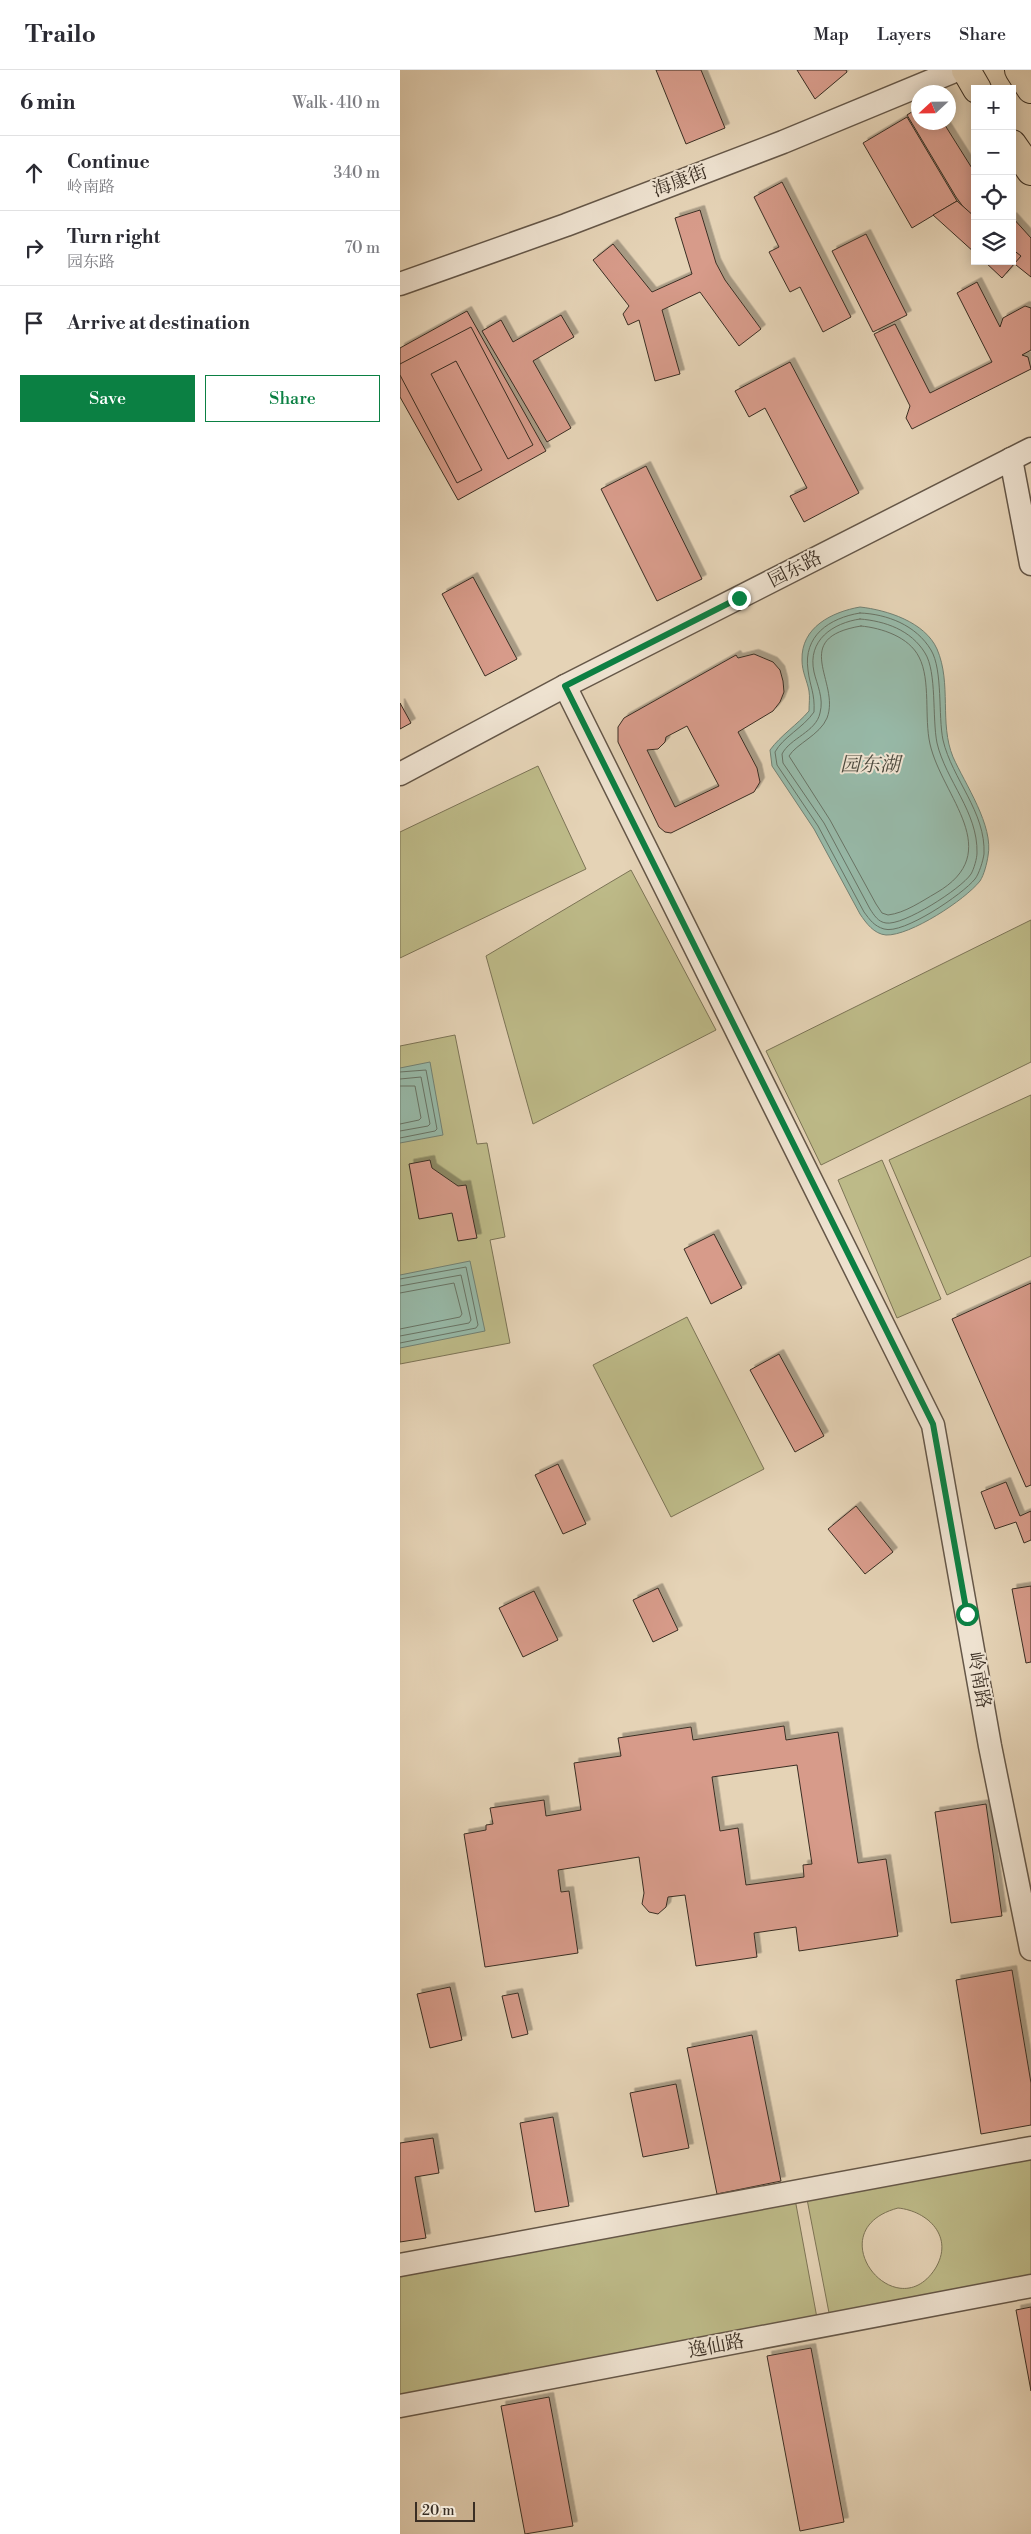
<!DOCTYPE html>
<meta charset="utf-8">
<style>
:root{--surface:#fff;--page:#f2f2f3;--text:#2b2b33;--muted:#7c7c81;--line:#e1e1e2;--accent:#0b8043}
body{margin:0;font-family:"Libre Bodoni","Noto Serif SC",serif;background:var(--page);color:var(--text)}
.controls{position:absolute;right:15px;top:15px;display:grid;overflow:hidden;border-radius:0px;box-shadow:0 2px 12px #0003}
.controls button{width:45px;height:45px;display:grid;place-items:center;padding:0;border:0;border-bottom:1px solid var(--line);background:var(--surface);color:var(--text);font:25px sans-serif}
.compass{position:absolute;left:511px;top:15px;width:45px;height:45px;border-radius:50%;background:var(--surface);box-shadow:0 2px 12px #0003;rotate:248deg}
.scale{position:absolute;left:15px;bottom:12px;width:60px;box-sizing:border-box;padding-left:5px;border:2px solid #3a2e23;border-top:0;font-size:14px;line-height:18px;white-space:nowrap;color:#3a2e23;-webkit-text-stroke:4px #eee2d0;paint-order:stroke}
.stop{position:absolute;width:15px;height:15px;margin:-11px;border:4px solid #0b8043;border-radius:50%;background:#fff}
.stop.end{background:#0b8043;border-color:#fff;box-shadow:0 1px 5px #0008}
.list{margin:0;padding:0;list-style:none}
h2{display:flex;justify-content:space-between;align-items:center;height:65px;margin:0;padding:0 20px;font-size:21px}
h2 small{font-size:16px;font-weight:400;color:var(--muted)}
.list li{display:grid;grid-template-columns:32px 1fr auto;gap:15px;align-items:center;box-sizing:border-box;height:75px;padding:0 20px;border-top:1px solid var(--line)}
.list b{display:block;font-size:19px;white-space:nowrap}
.list p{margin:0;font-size:16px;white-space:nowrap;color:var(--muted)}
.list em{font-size:16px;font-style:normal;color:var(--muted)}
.actions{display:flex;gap:10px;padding:15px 20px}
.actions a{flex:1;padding:11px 0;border:1px solid var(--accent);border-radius:0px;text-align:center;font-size:18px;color:var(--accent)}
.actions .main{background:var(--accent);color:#fff}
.icon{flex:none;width:28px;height:28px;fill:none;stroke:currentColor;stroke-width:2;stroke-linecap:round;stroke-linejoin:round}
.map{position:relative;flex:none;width:631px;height:2464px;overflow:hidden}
header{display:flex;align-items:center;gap:30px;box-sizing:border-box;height:70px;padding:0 25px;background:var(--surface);border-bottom:1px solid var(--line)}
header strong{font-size:24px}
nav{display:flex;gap:28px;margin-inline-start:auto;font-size:18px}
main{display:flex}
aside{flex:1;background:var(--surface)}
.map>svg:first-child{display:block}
</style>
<header>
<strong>Trailo</strong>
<nav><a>Map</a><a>Layers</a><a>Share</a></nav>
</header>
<main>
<aside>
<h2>6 min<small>Walk · 410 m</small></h2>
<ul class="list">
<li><svg class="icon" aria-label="ahead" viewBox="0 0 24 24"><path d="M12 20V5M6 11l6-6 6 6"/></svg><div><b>Continue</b><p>岭南路</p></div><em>340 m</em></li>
<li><svg class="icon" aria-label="right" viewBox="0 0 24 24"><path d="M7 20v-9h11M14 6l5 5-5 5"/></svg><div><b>Turn right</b><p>园东路</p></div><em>70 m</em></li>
<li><svg class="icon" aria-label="arrive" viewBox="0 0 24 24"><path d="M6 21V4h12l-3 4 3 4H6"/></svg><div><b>Arrive at destination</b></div></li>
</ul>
<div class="actions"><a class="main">Save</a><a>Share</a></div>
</aside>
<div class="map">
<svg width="631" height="2464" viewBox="0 0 631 2464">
<defs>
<filter id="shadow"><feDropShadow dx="4.5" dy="-4.5" stdDeviation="0" flood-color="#0004"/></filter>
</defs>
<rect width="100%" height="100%" fill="#e5d3b6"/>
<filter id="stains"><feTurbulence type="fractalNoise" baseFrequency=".004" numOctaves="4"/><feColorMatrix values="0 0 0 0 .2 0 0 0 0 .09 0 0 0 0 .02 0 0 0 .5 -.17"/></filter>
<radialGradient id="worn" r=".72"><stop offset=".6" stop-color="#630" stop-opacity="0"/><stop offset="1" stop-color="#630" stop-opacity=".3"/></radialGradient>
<g fill="#bdba88" stroke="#7c7456" fill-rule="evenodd">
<polygon points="138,696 186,799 0,888 0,762"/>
<polygon points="231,800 316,960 133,1054 86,886"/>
<polygon points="631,850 631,992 421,1095 366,981"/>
<polygon points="55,965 77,1074 87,1073 105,1167 90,1170 110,1273 0,1294 0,976"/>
<polygon points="631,1025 631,1186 547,1225 489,1090"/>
<polygon points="482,1090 541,1229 497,1248 438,1110"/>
<polygon points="287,1247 364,1399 271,1447 193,1295"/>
<path d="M631 2083V2211L430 2248 406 2124ZM498 2138C528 2141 555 2167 535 2199 495 2260 416 2160 498 2138Z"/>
<polygon points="395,2129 417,2248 0,2327 0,2204"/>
</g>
<g fill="#97b9a8" stroke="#728173">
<path d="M460 537C487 540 525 552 537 579 552 614 539 653 553 687 565 714 594 756 588 786 587 793 584 805 580 811 565 830 510 866 486 865 474 864 466 853 460 844L414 759 372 696 370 680C381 665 397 655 409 641 409 634 410 627 409 621 407 610 402 602 402 590 401 557 432 542 460 537Z"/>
<polygon points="30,992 43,1065 0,1073 0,998"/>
<polygon points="70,1191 85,1261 0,1278 0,1205"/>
</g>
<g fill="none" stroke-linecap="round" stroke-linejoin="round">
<g stroke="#687466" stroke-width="1">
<path d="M460 543C487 544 516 555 531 580 543 600 538 646 543 670 552 709 586 742 584 784 583 791 579 804 575 809 563 824 503 865 484 859 474 856 470 850 464 842L418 756 377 695 375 682C383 667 403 658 414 642 415 623 410 617 408 600 403 566 429 548 460 543Z"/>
<path d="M460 549C485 551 511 560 525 583 537 602 532 648 537 673 546 711 578 742 577 783 577 788 574 799 571 804 561 819 503 856 486 853 478 852 474 845 470 839L424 753 383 693 382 684C390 668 416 662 420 643 424 628 417 615 414 602 407 570 433 553 460 549Z"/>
<path d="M461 556C482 558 509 567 519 587 531 610 524 648 530 674 542 727 607 782 536 823 522 831 505 843 488 845L482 843 476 834 430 750 389 686C396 674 420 665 427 648 441 612 388 568 461 556Z"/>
<polyline points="0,1002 26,1000 37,1059 35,1061 0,1068"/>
<polyline points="0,1009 21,1007 30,1054 28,1056 0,1061"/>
<polyline points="0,1016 15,1016 21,1048 19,1050 0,1054"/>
<polyline points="0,1209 66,1197 78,1255 76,1258 0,1273"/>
<polyline points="0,1216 61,1205 71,1250 69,1253 0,1266"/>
<polyline points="0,1223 54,1213 62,1244 60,1247 0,1259"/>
</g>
</g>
<g fill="#d79b8a" stroke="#3a2e23" fill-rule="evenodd" filter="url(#shadow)">
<polygon points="256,0 301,0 325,58 286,74"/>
<polygon points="397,0 446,0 447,2 415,29"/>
<polygon points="518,38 518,52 543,52 575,103 575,153 556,127 507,45"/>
<polygon points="507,47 557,131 512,158 463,73"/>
<polygon points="382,112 451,247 423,262 400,217 390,222 369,182 379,177 354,127"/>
<polygon points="557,131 575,147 575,183 533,145"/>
<polygon points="300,140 316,193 325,210 361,259 339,276 300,222 262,240 280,304 255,311 239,250 228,255 223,244 229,236 193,190 213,174 252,222 292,204 275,148"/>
<polygon points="612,147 631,168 631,207 611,191"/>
<polygon points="466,164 507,245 473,262 432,181"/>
<polygon points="612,179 621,186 602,208 584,191 612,191"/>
<polygon points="577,212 600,257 603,248 625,236 631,238 631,280 622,285 628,287 631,299 512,359 506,348 510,336 474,264 495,254 530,323 592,292 557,223"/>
<polygon points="67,241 146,381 58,430 0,327 0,278"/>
<polygon points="161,245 174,267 133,291 171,358 147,372 82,261 101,250 113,272"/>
<polygon points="71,257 133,375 108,389 56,291 31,304 82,400 57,413 0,305 0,294"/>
<polygon points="390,292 459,423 404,452 390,426 407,418 365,338 349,347 335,321"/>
<polygon points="246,396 302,509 257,531 201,419"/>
<polygon points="73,507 117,589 85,606 42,524"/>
<path d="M354 584 373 592 380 600 383 611 384 622 380 632 373 641 338 662 357 698 360 712 354 722 271 763 265 762 259 757 218 672V657L224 648 336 585 338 588ZM287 656 319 716 275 737 247 680 258 679 265 672 266 667Z"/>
<polygon points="0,633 11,653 0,659"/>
<polygon points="30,1090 32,1098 58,1116 66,1115 77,1168 58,1171 52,1143 19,1149 9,1094"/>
<polygon points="314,1164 342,1218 311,1234 284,1179"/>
<polygon points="631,1213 631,1415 626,1417 552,1249"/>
<polygon points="379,1284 424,1366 395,1382 350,1300"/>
<polygon points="158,1394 186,1454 163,1464 135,1405"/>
<polygon points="606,1412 620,1446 631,1441 631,1470 624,1473 616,1452 595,1459 581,1422"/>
<polygon points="456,1436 493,1482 465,1504 428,1459"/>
<polygon points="631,1516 631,1592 626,1593 612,1519"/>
<polygon points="258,1518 278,1560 253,1572 233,1530"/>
<polygon points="134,1521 158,1570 123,1587 99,1538"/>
<path d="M384 1656 386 1670 438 1662 458 1793 486 1789 498 1866 399 1881 396 1857 354 1863 357 1887 296 1896 285 1825 268 1827 266 1837 258 1844 249 1842 242 1834 244 1823 239 1787 158 1800 161 1822 169 1821 178 1883 85 1897 64 1764 86 1760V1755L93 1754 90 1738 144 1730 146 1746 181 1740 174 1693 221 1686 218 1668 291 1657 293 1670ZM397 1695 412 1794 403 1795 404 1807 346 1815 338 1758 320 1761 312 1707Z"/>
<polygon points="586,1734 602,1846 551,1853 535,1742"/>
<polygon points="612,1900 631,2013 631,2055 581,2064 556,1910"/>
<polygon points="50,1917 62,1970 30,1978 17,1924"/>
<polygon points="118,1923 128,1964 112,1968 102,1926"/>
<polygon points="352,1965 381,2111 317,2124 287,1978"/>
<polygon points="276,2014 289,2078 243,2087 230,2023"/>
<polygon points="153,2047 169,2136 135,2142 120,2053"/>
<polygon points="33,2068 39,2103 15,2107 26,2168 0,2172 0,2073"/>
<polygon points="631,2237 631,2321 616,2240"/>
<polygon points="411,2278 444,2452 400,2461 367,2286"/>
<polygon points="149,2327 173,2456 125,2464 101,2336"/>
</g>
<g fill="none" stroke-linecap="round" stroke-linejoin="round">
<defs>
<g id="minor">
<polyline points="0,214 166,155 383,72 557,0"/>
<polyline points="611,389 631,494"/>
<polyline points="165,616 533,1355 590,1676 631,1879"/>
<polyline points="0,704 165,616 631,379"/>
<polyline points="0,2195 631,2078"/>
<polyline points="0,2336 631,2216"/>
</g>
<g id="major">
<polyline points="566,0 577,19"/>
<polyline points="619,0 631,19"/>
<polyline points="612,74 631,101"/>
</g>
</defs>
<use href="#minor" stroke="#655748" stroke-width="25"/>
<use href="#major" stroke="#3a2e23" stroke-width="30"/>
<use href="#minor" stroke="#eee2d0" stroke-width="22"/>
<use href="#major" stroke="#e5d3b6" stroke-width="28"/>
</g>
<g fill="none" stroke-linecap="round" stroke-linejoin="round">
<polyline stroke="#0b8043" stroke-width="6" points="339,528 165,616 533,1354 567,1544"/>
</g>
<g text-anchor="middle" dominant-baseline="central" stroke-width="4" stroke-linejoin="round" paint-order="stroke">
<g font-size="19" fill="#3a2e23" stroke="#eee2d0">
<text transform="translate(280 111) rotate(-21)">海康街</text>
<text transform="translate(395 499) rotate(-27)">园东路</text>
<text transform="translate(579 1610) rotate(80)">岭南路</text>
<text transform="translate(316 2276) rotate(-11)">逸仙路</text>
</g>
<g font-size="20" font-style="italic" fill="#4d4a3e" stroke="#eee2d0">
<text x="470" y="695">园东湖</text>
</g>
</g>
<rect width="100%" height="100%" filter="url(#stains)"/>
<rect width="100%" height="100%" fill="url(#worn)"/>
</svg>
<div class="controls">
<button>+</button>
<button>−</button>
<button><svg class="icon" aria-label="locate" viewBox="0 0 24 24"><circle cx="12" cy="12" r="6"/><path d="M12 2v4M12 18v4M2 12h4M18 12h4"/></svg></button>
<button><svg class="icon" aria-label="layers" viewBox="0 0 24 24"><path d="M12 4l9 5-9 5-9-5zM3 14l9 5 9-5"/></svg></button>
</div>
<svg class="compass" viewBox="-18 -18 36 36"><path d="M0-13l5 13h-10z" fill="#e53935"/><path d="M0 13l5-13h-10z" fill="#7c7c81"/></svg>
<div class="scale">20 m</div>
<div class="stop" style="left:567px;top:1544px"></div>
<div class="stop end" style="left:339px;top:528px"></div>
</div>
</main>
